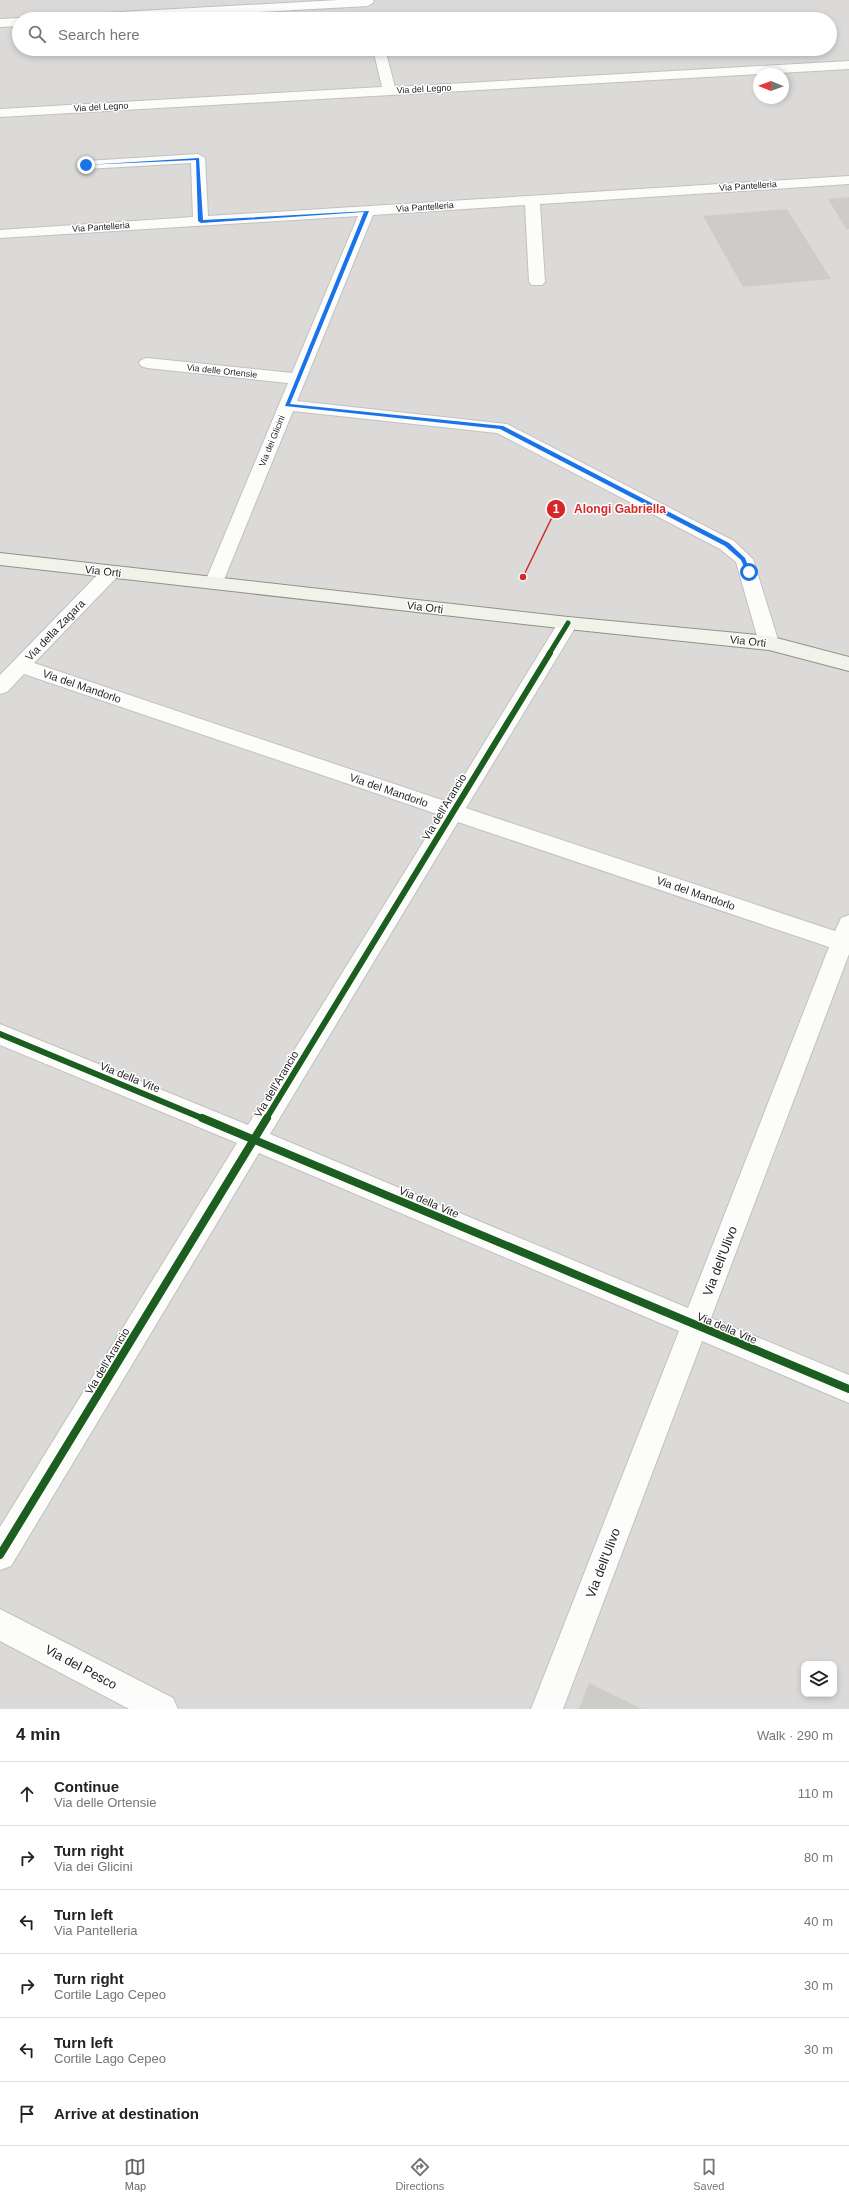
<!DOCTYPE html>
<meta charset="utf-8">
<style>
:root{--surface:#fff;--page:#f2f2f2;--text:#222;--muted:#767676;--line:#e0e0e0;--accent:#666664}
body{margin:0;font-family:Helvetica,sans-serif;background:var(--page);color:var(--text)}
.controls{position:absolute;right:12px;bottom:12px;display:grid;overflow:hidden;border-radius:8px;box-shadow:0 2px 6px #0003}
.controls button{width:36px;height:36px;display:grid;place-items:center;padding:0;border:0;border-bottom:1px solid var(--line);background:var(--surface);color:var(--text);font:20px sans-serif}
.compass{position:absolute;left:753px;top:68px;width:36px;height:36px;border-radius:50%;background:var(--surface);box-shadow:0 2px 6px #0003;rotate:271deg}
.stop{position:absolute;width:12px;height:12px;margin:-9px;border:3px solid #1a73e8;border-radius:50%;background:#fff}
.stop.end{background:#1a73e8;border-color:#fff;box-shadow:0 1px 4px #0008}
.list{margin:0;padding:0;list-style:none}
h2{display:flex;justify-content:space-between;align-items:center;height:52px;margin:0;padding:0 16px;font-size:17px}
h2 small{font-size:13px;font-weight:400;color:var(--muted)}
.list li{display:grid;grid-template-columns:26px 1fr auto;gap:12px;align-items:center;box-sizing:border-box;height:64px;padding:0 16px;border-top:1px solid var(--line)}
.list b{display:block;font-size:15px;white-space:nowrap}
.list p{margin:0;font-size:13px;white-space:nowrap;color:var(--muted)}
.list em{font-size:13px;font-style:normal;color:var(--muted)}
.icon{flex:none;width:22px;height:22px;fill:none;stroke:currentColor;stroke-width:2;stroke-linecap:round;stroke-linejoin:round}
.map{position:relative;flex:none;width:849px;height:1709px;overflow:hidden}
.search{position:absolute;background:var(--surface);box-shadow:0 2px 6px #0003;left:12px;right:12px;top:12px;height:44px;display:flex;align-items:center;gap:10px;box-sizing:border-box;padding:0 14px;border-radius:22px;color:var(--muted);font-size:15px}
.sheet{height:436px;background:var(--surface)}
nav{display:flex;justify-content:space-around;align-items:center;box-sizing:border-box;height:56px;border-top:1px solid var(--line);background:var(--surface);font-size:11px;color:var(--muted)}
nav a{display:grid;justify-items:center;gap:2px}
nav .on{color:var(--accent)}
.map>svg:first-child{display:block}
</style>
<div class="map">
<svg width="849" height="1709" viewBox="0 0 849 1709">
<rect width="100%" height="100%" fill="#ecebe7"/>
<path fill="#dbdad8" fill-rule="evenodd" d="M0 0H849V1709H0ZM19 19H830V49H19ZM759 74H783V98H759ZM804 1664H834V1694H804Z"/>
<g fill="#cdccc9">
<polygon points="849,197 849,229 846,229 828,199"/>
<polygon points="787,209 831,279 743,287 703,216"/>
<polygon points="589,1683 642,1709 579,1709"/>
</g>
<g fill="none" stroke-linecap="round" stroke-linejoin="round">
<defs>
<g id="street">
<polygon points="338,0 373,0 374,2 368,6 133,19 61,19 67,15"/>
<polygon points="19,18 22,19 19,19 19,26 0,27 0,19"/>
<polygon points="373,49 385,49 395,87 849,61 849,69 0,117 0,109 382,87"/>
<polygon points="198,154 205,158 208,216 849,176 849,184 540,204 545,282 542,285 532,285 529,282 525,205 373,215 297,401 507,424 734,541 753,559 779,643 776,648 769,650 762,648 759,643 736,562 720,549 497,433 293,411 223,582 221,586 214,588 207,586 205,582 288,383 147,368 141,366 139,363 141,360 147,358 292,373 358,216 0,238 0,230 193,217 191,163 86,169 79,165 86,161"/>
<path d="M111 566 118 568 120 572 118 576 34 663 448 802 561 618 568 617 575 618 578 623 466 808 835 931 841 918 849 915V954L711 1318 849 1375V1403L702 1341 563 1709H531L679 1331 259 1153 11 1566 0 1570V1527L237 1143 0 1045V1024L248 1125 440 815 24 674 7 692 0 694V675L104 568ZM458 822 829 947 688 1308 270 1134Z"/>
<polygon points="0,1609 173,1698 178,1709 129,1709 0,1641"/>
</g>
<polygon id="secondary" points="0,553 568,617 769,636 849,657 849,671 769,650 568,629 0,565"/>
</defs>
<use href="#street" stroke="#c2c1bf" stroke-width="2"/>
<use href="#secondary" stroke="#909481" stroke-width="2"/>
<use href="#street" fill="#fcfcfb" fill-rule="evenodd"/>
<use href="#secondary" fill="#f1f3eb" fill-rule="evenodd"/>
<defs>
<polyline id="cycleway-far2" points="549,654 568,623"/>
<g id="cycleway-far1">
<polyline points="0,1034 204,1119"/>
<polyline points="266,1119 550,653"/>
</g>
<g id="cycleway">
<polyline points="202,1118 849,1389"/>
<polyline points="0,1555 267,1118"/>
</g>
</defs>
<use href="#cycleway-far2" stroke="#fff" stroke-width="7"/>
<use href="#cycleway-far1" stroke="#fff" stroke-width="8"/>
<use href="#cycleway" stroke="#fff" stroke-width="10"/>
<use href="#cycleway-far2" stroke="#1b5e20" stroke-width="5"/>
<use href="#cycleway-far1" stroke="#1b5e20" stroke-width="6"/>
<use href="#cycleway" stroke="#1b5e20" stroke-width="8"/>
</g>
<polygon fill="#1a73e8" points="199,158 203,220 369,211 290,404 503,426 729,543 745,558 751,573 747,573 741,560 725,546 500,429 285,406 364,212 201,223 198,221 196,160 84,165"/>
<g text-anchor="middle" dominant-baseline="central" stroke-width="3" stroke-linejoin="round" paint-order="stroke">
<g font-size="9" fill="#1e1e1e" stroke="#fff">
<text transform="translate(424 89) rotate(-3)">Via del Legno</text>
<text transform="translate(101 107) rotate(-3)">Via del Legno</text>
<text transform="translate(748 186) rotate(-4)">Via Pantelleria</text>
<text transform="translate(425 207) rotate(-4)">Via Pantelleria</text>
<text transform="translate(101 227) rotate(-4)">Via Pantelleria</text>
<text transform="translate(222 371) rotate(6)">Via delle Ortensie</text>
<text transform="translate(272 441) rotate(-68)">Via dei Glicini</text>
</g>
<g font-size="11" fill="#1e1e1e" stroke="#fff">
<text transform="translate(103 571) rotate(6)">Via Orti</text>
<text transform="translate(425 607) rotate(7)">Via Orti</text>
<text transform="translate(55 630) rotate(-46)">Via della Zagara</text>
<text transform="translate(748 641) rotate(6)">Via Orti</text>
<text transform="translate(82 686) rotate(19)">Via del Mandorlo</text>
<text transform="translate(389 790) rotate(19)">Via del Mandorlo</text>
<text transform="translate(444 807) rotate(-59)">Via dell'Arancio</text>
<text transform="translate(696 893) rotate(19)">Via del Mandorlo</text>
<text transform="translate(130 1077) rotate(22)">Via della Vite</text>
<text transform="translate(276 1084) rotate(-59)">Via dell'Arancio</text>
<text transform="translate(429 1202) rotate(23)">Via della Vite</text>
<text transform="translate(727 1328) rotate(23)">Via della Vite</text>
<text transform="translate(107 1361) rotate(-59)">Via dell'Arancio</text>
</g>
<g font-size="13" fill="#1e1e1e" stroke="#fff">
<text transform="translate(720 1261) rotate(-69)">Via dell'Ulivo</text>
<text transform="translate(603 1563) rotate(-69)">Via dell'Ulivo</text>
<text transform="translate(81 1667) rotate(28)">Via del Pesco</text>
</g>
</g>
<path fill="none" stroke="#d62828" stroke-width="1.5" d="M523 577L556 509"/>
<g fill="#d62828" stroke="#fff" stroke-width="1.5">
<circle cx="523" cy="577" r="4"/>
<circle cx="556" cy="509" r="10"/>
</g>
<g font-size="12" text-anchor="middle" font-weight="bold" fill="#fff">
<text x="556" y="513">1</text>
</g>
<g font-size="12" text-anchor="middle" font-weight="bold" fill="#d62828" stroke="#fff" stroke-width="3" stroke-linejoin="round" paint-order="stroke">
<text x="620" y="513">Alongi Gabriella</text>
</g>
</svg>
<div class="controls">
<button><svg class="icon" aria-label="layers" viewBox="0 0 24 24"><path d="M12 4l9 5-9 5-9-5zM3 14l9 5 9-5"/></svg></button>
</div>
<svg class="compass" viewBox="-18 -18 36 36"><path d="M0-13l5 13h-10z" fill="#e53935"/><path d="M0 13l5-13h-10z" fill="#767676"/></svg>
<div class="stop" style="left:749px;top:572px"></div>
<div class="stop end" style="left:86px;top:165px"></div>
<div class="search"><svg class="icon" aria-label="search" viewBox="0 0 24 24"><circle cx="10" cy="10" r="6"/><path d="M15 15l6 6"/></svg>Search here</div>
</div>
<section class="sheet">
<h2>4 min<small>Walk · 290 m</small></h2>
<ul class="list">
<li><svg class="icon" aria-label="ahead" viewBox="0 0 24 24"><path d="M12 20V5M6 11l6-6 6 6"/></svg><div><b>Continue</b><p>Via delle Ortensie</p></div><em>110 m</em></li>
<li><svg class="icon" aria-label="right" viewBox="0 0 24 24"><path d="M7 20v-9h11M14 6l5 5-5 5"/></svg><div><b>Turn right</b><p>Via dei Glicini</p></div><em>80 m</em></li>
<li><svg class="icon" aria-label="left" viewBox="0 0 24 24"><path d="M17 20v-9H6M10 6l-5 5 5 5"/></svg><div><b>Turn left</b><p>Via Pantelleria</p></div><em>40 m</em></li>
<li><svg class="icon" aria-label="right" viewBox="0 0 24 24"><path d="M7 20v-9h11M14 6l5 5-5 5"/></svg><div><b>Turn right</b><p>Cortile Lago Cepeo</p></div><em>30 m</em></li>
<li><svg class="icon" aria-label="left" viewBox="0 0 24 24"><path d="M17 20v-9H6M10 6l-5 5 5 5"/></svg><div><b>Turn left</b><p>Cortile Lago Cepeo</p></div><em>30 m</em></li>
<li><svg class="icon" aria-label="arrive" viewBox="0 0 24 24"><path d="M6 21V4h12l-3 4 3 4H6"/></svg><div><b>Arrive at destination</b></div></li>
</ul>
</section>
<nav>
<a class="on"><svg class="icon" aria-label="map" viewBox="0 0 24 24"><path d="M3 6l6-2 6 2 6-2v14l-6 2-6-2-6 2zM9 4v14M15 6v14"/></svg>Map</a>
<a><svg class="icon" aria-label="directions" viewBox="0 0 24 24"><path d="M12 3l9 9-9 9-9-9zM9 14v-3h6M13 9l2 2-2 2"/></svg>Directions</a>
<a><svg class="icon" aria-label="saved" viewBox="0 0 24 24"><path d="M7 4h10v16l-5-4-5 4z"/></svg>Saved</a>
</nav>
